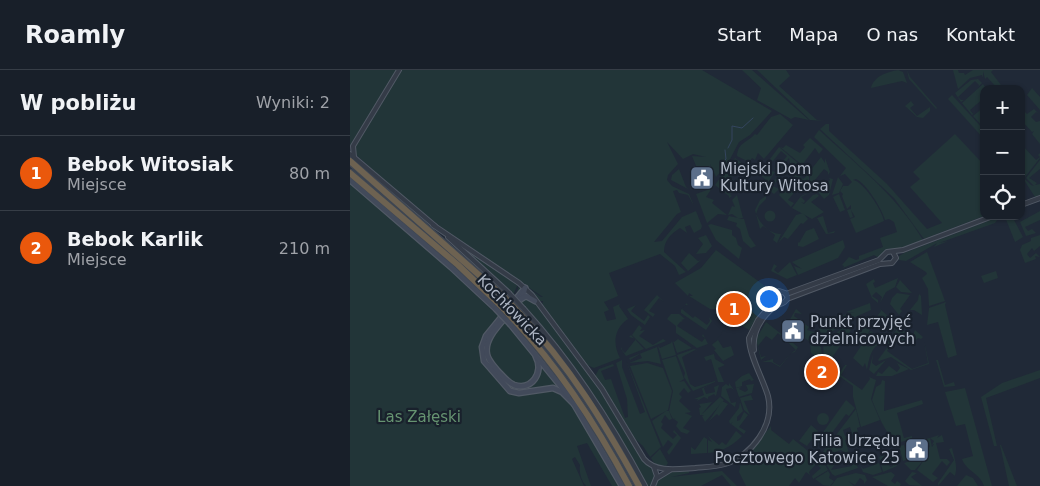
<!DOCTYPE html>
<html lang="pl">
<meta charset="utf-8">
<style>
:root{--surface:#181f29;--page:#252c35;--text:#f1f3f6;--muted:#9fa2a8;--line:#363d46;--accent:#ea580c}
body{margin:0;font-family:"DejaVu Sans",sans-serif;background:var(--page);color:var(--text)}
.controls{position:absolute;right:15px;top:15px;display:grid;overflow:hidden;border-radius:10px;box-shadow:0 1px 4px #0004}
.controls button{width:45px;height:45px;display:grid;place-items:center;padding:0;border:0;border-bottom:1px solid var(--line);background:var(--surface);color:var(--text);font:25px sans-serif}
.you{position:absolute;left:418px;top:228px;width:18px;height:18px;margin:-12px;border:4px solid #fff;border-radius:50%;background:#1a73e8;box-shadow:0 0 0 8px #1a73e833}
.badge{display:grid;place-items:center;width:32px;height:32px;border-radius:50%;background:var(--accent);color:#fff;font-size:16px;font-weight:700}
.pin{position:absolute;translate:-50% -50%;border:2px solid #fff;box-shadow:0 1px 5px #0006}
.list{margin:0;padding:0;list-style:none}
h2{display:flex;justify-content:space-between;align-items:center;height:65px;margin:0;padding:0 20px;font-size:21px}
h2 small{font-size:16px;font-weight:400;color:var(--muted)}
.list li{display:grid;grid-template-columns:32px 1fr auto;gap:15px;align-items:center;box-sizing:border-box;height:75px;padding:0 20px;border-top:1px solid var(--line)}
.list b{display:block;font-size:19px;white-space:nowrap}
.list p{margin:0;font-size:16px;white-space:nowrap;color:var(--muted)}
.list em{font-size:16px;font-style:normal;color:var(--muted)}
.icon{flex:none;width:28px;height:28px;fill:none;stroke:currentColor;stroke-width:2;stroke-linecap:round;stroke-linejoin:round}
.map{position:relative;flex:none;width:690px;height:416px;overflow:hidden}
header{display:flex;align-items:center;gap:30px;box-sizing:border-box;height:70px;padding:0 25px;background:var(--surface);border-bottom:1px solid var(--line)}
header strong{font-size:24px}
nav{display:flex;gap:28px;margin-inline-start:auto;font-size:18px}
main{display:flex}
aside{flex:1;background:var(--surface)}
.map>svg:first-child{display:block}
</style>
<header>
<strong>Roamly</strong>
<nav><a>Start</a><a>Mapa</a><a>O nas</a><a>Kontakt</a></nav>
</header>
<main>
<aside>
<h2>W pobliżu<small>Wyniki: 2</small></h2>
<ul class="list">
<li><span class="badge">1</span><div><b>Bebok Witosiak</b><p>Miejsce</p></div><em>80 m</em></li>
<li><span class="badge">2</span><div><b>Bebok Karlik</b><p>Miejsce</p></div><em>210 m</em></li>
</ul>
</aside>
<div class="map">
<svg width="690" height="416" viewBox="0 0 690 416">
<rect width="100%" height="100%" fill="#202937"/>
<g fill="#223538">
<polygon points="0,0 47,0 0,76"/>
<path d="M51 0H352L422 41 400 65 389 72 378 93 366 107 360 94 361 98 349 103 342 86 356 87 343 84 333 89 317 72 328 94 318 105 317 110 322 116 339 124 344 136 338 125 329 123 327 120 323 121 331 142 327 144 304 172 312 171 332 147 346 141 352 156 351 159 344 163 340 155 335 157 337 163 330 158C321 164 314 170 314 182L336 202 329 205 325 196 310 184 259 203 268 226 254 232 259 240 254 242 257 251 266 249 263 237 270 234 269 236 278 249C263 259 263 275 270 288L244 298 237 295 192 235 193 231H188L171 213 191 227H193L105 168 52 126 4 83C3 69 41 15 51 0Z"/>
<polygon points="392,0 402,0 459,50 445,47 441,49 407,30 411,18"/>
<polygon points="407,0 436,0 440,6 429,16 467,50 475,51 460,50"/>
<path d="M548 0 553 2 557 13 552 11 521 18C524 6 537 2 548 0Z"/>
<polygon points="557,0 560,7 587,38 586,39 559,9"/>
<polygon points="603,0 608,0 609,3 614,3 615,5 623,0 643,0 641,2 654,19 648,19 637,7 635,9 633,1 633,8 632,5 620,8 608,19"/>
<polygon points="628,9 632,13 628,17 629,15 625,11 608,27 611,30 614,30 611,32 605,23 621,10"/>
<polygon points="633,14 635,17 634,28 620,40 623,44 625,43 622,45 612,33"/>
<polygon points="682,18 690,27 690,40 677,25"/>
<polygon points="602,25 634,60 634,69 598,29"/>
<polygon points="561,31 564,35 560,38 567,46 580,37 580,41 573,48 567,47 555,36"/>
<polygon points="634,37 634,51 631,53 634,58 623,46"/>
<polygon points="684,39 689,44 686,42 681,47 686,52 690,51 690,74 682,64 684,61 682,62 671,50 671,41 673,40 677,44"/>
<path d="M430 44 443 55 414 89 408 83 405 90 402 88 399 92 412 103 416 99 412 96 415 93 418 96 416 99 425 102 417 114 413 111 415 109 396 93 397 91 387 86C388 72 397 73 405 64L407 65 421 47Z"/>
<polygon points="476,54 479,54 479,61 537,114 577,159 592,153 560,117 570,109 563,102 605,64 634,95 634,146 574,169 544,128 470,59"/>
<path d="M469 60C506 94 547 126 573 170L546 180 537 179 529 188 524 185 493 198 494 196 492 195 499 187 506 190 509 189V186L533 177 530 168 547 162 544 152 539 149 535 150C532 139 516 113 506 109L503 110C513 111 532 140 534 151L506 163 500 149 505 147 501 140 503 147 500 148 497 140 501 139V135L497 139 492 126 493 124 490 121 493 116H498L502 112 495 104 490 106 496 98 464 67Z"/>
<polygon points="460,68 473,79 469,84 465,78 452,95 430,77 433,78 436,75 450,83 455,77 453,75"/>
<polygon points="671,74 686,90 690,87 688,85 690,83 690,88 675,107 671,103"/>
<polygon points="429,77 455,99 447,100 439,105 439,102 435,99 423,116 429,119 424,124 420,121 420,115 440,93 439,88 428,101 424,98 429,96 437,86 431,81 423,91 420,89"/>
<polygon points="471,87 475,93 475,88 480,102 478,105 478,102 474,99 460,116 464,120 457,122 455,121 460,115 460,101"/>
<polygon points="385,88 398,98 394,102 394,98 391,96 381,108 384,111 389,108 383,117 386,121 384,120 380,125 382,126 379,128 379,126 365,115"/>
<polygon points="690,90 690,99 679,108 687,113 685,115 690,114 690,125 685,127 674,110 675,109 681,115 684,116 676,108"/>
<polygon points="329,99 336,117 338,119 321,110 322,105"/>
<polygon points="458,99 455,103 450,102 448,104 453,109 458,105 459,101 459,114 455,120 455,117 451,114 438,130 444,133 441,137 429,125 448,101"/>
<polygon points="488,107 493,114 489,123 482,125"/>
<polygon points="479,108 483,109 479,125 474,129 468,122 480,110"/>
<path d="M0 112 83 183 147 245 167 222 169 215 171 217C154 250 109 267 144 307 149 313 155 323 164 323 177 322 198 315 209 322 227 334 257 395 269 416H262L237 373 227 376 241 416H236C231 410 229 403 230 395L225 387 222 389 234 416H0Z"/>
<polygon points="359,117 362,118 356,127 364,130 362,133 377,145 368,144 357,153 346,124 360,119"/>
<polygon points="465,120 451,127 455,131 454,133 451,132 454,134 463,125 467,124 469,126 461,132 474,142 462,149 442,138 451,126"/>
<polygon points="489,124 495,140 490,142 483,127"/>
<polygon points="387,125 393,148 388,149 394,149 399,166 406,176 401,178 393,171 390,159 386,156 387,153 377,150 379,146 388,148 382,144 378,145 382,136 385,137 382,130"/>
<path d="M416 126V129L409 136 406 144C411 155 420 164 431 164L427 173 423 170 430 166 423 170 425 165 413 156 410 159 405 140 410 130Z"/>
<circle cx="420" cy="146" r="5.5"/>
<polygon points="690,141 690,150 675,157 678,161 682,159 686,163 676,166 670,152"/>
<polygon points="453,143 458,149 453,154 451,153 438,169 434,167 428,173 446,145"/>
<polygon points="473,146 478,163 485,161 484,163 476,164 467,148"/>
<polygon points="667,146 663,148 673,167 665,172 655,147"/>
<polygon points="649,147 645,153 589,173 598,171 584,177 587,173 556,191 549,190 549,186 554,183"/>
<polygon points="361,154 382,160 382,165 386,168 388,175 392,178 389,189 366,170 358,155"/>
<polygon points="464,158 469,169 453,177 448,176 448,172 449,173 456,161"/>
<polygon points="356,165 362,176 356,183 346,184 353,174 348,168"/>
<polygon points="690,165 690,176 684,181 682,178 677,184 680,188 686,183 690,187 685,186 686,189 675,193 670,180 672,175 681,171 681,168"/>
<polygon points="493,170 495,177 488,188 448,205 444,196 452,199 442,192"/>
<polygon points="109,175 168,214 163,225 159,222"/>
<polygon points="366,180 423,222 420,234 412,239 399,260 381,249 383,248 370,239 360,239 339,226 343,226 339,223 338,226 325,213 323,214 351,198"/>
<polygon points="577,182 595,231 579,236 578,219 572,208 577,204 576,202 560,192"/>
<polygon points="339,183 348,191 351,190 338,201 331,193"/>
<polygon points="440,192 447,205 437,209 421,201 424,194 427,196 424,200 428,203"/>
<polygon points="646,201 648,208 634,213 631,206"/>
<polygon points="548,208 545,217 536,222 530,233 532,227 526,222 522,226 528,230 528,233 522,228 516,214 524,209 525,212 523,213 525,218"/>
<polygon points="550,210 562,223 551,222 546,217"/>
<polygon points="547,223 560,225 550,239 552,241 549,245 540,234 542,228"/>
<polygon points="569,224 571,226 572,245 564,240 560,240 568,230"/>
<polygon points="307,225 314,232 309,228 299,241 305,244 303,247 294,240"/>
<path d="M178 227 183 229 250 319 293 390C302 400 308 402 302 416H297C262 351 224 293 175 238L158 257C170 268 199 293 182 309 176 314 171 314 164 313 118 280 147 261 173 229Z"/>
<polygon points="596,232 595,235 607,285 598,288 588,252 577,255 579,238"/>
<polygon points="336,233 338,235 335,235 332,239 343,248 345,246 357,255 360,251 359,247 362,251 356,260 331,243 331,240 336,234"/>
<polygon points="520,233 521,240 503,248 498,246 497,243 505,243 496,242"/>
<polygon points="286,235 281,241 294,251 298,245 300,247 295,255 281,245 277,239"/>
<path d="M446 239 452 244 445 243 444 246 459 257 457 260 464 262 496 244C498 258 481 261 469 267L466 274 471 277 473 293 461 283 460 272 447 262 451 258 444 263 448 258 439 251Z"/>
<polygon points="530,239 548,255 542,263 543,260 538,255 536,257 532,248 525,249 531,241"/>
<polygon points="321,244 329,244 335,249 331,250 333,251 330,252 327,256 352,272 355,268 352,266 353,264 358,274 347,278 326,263 326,256 317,249"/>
<polygon points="518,248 521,250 519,252 517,250 514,254 520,260 516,267 509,264 508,260"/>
<polygon points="416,252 448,277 445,282 441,283 430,297 421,292 412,292 423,289 423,292 430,296 441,283 446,280 428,263 422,270 416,266 408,276 411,287 416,286 411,290 406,269"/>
<polygon points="289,255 292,258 290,261 295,260 289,266 303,275 313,269 316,271 296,279 282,265"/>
<polygon points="494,257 501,260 479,292 485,299 484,301 474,294 473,273"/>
<polygon points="549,257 562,267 565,260 573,267 571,269 568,268 561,275 556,271 553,275 543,264"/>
<polygon points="376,258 363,274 368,270 373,278 381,276 384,285 373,291 364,280 366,279 362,275"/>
<path d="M521 261 533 272C521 276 519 289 517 300L515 293 513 297 503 288 513 273 514 277V273L518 277 523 274 524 272 518 264Z"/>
<polygon points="281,265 294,279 276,286 271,279 272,277 272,280 275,283 286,269 279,267"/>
<polygon points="538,267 543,272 544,271 537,281 562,299 578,293 574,271 579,294 561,300 541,287 529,291 528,290 539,275 535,271"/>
<polygon points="328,269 342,278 327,283 323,271 324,272"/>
<polygon points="322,271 326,285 312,289 308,276 310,278 321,273"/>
<path d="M134 274C136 295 152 308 171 317L188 307 191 292 212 320C196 314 185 322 169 321 157 321 136 298 134 286 134 282 134 278 134 274Z"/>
<polygon points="307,277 311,294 298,291 279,293 292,288 290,284 280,290 279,288"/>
<polygon points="344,279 348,281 345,280 332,287 340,314 345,317 365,311 365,312 343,321 334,307 335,303 327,285"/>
<polygon points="364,284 365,289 375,295 368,298 374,312 368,312 361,289 356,291 354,287"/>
<polygon points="523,284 522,293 526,296 536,290 524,304 519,300"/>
<polygon points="326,286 334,309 329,312 334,311 341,321 338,323 334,318 329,324 332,327 329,331 341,342 335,343 342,346 333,358 340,361 337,364 331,362 326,356 328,352 324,349 326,348 323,349 319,341 323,321 312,290"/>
<polygon points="272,290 272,297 290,344 295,342 276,290 311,377 300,387 293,376 284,368 245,306 249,299 263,294 264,296 251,301 255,310 261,309 275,348 278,347 277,329 266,293"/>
<polygon points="586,290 588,290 595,315 604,312 605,316 594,317"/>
<polygon points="297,293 313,298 322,321 318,340 301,349 280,296"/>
<polygon points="547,293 559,299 542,306 526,306 528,302 532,304 539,296 547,302 550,298"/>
<polygon points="495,295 497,295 491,305 512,320 520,309 519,307 526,310 521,329 530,350 511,357 503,327 503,316 488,305"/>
<polygon points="690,300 690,308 636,328 647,376 644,376 631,327 652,313"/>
<polygon points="399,303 404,310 401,311 400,309 392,312 392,316 386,318 385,312 392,306"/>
<path d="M532 310 535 311 534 341 572 330 573 334 547 343 554 368 562 366V369L547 373C534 362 528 344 522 330L526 317 531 314Z"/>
<polygon points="379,313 384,320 381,318 376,319 381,333 386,332 387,328 385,337 371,326 372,317 376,314 379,316"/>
<polygon points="361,314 354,318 356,324 365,322 364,317 369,315 366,326 364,324 358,327 358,329 354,327 347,331 348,329 344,329 354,325 352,319 349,320"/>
<polygon points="404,314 402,323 389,327 386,318 391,317 389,319 395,322 398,320 396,315"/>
<path d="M615 318 642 416H634C630 403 616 401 612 389L623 386 615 354 606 356 595 322Z"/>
<polygon points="401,325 403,330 394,331 400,345 394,340 390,328"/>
<polygon points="370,327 374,330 355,352 352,346 354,345 350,345 349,338 351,337 349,334 356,333 356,331 356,333 362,332 351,345"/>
<polygon points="496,330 505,338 499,346 496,344 475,372 469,368"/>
<polygon points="372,331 378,334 369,346 367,344 359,351"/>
<polygon points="390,332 393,341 387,347 387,351 390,350 394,342 398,345 389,357 396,361 394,364 381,354 383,352 380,354 379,351 389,338"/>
<polygon points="506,339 510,357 507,358 508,364 504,369 500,357 493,360 495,366 500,365 502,370 495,370 500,386 491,380 477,385 484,384 479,387 481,395 486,393 485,389 487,391 481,400 502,396 501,392 497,391 504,389 508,398 485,406 482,404 473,389 476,385 472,389 478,400 463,409 462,406 471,398 466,394 459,402 460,405 456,402 449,413 445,408 439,416 396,416 389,402 391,393 421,356 421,360 439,374 443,369 467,388 466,391"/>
<polygon points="316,341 319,341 322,349 319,350 315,345 311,352 313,354 311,358 323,369 327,365 323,362 324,360 331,368 319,385 317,382 323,374 318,370 313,377 302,351"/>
<circle cx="473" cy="349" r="6"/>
<polygon points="461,355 468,361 457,376 449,371"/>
<path d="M386 361 392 366C385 373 374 382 358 383V370L362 372 358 366 369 375 372 372 376 375Z"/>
<polygon points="589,365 587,368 592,365 594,372 586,373 590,389 584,389 597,389 600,392 597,396 592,391 582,404 588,408 583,412 567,400 576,387 565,400 561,400 554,393 570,388 572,390 571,380 580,377 579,372 571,373 571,370 580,368 582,377 584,374 582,375 584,371 580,368"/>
<polygon points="354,367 357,369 357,383 341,384 341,377 345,380"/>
<polygon points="554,375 556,381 564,379 566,386 553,391 549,376"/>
<polygon points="650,375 651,375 667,416 659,416"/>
<path d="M602 378C606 394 610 402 599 416L605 406 600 402 588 416V413L604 390 599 379Z"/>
<polygon points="310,379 318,393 316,396 305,395 301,388"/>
<polygon points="542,383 547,396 533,402 529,387 536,385 540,397 543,396 538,385"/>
<polygon points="529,393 532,402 523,405 513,402 510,395 513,399"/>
<path d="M339 400V403L321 407 372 401 387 416H381L372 405 351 416H304C311 402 324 401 339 400Z"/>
<polygon points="478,401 480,404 479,408 484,411 480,416 473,415 465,409"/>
<polygon points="541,402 545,405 541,411 545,414 547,411 551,414 550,416 538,416 522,407"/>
<polygon points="562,402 567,403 561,407 572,416 559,415 555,411"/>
<polygon points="506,403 515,405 517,410 514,414 514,411 510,408 505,415 498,411 504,416 481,416 487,408"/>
<polygon points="616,405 623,408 628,416 607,416"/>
</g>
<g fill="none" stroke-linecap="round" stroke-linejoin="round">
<g stroke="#34455e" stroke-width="1">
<polyline points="378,78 382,70 382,56 392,58 403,48"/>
<polyline points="372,93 376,89 375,80"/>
</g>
<defs>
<g id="tertiary">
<polyline points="0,84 85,156"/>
<polyline points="4,87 3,76 49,0"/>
<polyline points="671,135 690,128"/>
<path d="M83 155 169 213 182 225 252 319 294 389C306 403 328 399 345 398 355 397 365 397 375 394 402 385 425 355 418 326 413 309 399 285 399 268L408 250 425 230"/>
<polyline points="98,167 159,223"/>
<polyline points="436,224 529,190 537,182 553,180 643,146"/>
<polyline points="437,229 530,194 542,193 546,188 543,182"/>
<polyline points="425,231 425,225 429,221 435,223 437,226"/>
<path d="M174 239C223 293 261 352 295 416"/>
<path d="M404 280C402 263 411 248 424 237 429 233 434 235 437 229"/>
<polyline points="307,408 320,400"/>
<polyline points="303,416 307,406 304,397"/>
</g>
<g id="secondary">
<polyline points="0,110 101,197 146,239"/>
<polyline points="175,218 136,266 132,277 134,291 160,321 169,323 203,318 212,322 226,336"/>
<path d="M175 218C171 240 132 261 137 284 138 290 143 295 147 300 152 305 157 312 164 315 182 321 194 302 186 287"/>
<polyline points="171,229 176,226 185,231"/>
<polyline points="161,255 218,325"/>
<polyline points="224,334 272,416"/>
</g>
<g id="motorway">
<polyline points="0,91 155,228"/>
<polyline points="0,103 108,195 150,235"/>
<path d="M170 244C219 295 255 354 289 416"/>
<path d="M164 250C211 300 247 356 279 416"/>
</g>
</defs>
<use href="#tertiary" stroke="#515965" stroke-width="6"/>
<use href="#secondary" stroke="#515965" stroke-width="7"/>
<use href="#motorway" stroke="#3e4652" stroke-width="9"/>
<use href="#tertiary" stroke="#343b47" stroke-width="4"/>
<use href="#secondary" stroke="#424a5a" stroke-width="4.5"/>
<use href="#motorway" stroke="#6d6251" stroke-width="6"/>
<defs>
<polyline id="tertiary-bridge" points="159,223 174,239"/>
<polyline id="secondary-bridge" points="146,239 161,255"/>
<g id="motorway-bridge">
<polyline points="155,228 170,244"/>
<polyline points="150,235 164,250"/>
</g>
</defs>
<use href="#tertiary-bridge" stroke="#515965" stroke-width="6" stroke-linecap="butt"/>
<use href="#secondary-bridge" stroke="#515965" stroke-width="7" stroke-linecap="butt"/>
<use href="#motorway-bridge" stroke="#3e4652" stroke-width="9" stroke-linecap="butt"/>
<use href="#tertiary-bridge" stroke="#343b47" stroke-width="4"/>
<use href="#secondary-bridge" stroke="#424a5a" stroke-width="4.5"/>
<use href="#motorway-bridge" stroke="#6d6251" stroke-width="6"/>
</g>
<defs>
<symbol id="civic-square" viewBox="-11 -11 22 22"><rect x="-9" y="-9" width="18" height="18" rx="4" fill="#5c6f8a" stroke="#19212c"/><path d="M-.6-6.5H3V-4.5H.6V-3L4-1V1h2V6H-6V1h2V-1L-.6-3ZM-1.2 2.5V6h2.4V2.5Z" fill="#fff"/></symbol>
</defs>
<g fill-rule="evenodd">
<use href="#civic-square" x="338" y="94" width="28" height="28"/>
<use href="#civic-square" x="429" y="247" width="28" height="28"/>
<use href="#civic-square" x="553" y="366" width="28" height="28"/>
</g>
<g text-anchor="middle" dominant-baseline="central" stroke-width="4.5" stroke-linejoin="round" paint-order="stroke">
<g font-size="15" fill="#aeb6c4" stroke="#19212c" text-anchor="start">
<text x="370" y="99">Miejski Dom<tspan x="370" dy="17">Kultury Witosa</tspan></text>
<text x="460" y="252">Punkt przyjęć<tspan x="460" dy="17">dzielnicowych</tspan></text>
<text x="550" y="371" text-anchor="end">Filia Urzędu<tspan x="550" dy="17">Pocztowego Katowice 25</tspan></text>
</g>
<g font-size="15" fill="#aeb6c4" stroke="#19212c">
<text transform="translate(162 240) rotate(46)">Kochłowicka</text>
</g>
<g font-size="15" fill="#669471" stroke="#19212c">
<text x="69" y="347">Las Załęski</text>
</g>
</g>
</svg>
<div class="controls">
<button>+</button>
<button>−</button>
<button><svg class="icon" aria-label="locate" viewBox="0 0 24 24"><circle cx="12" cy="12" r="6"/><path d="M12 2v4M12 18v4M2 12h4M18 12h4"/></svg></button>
</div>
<div class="you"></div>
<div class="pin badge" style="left:384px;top:239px">1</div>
<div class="pin badge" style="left:472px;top:302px">2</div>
</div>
</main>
